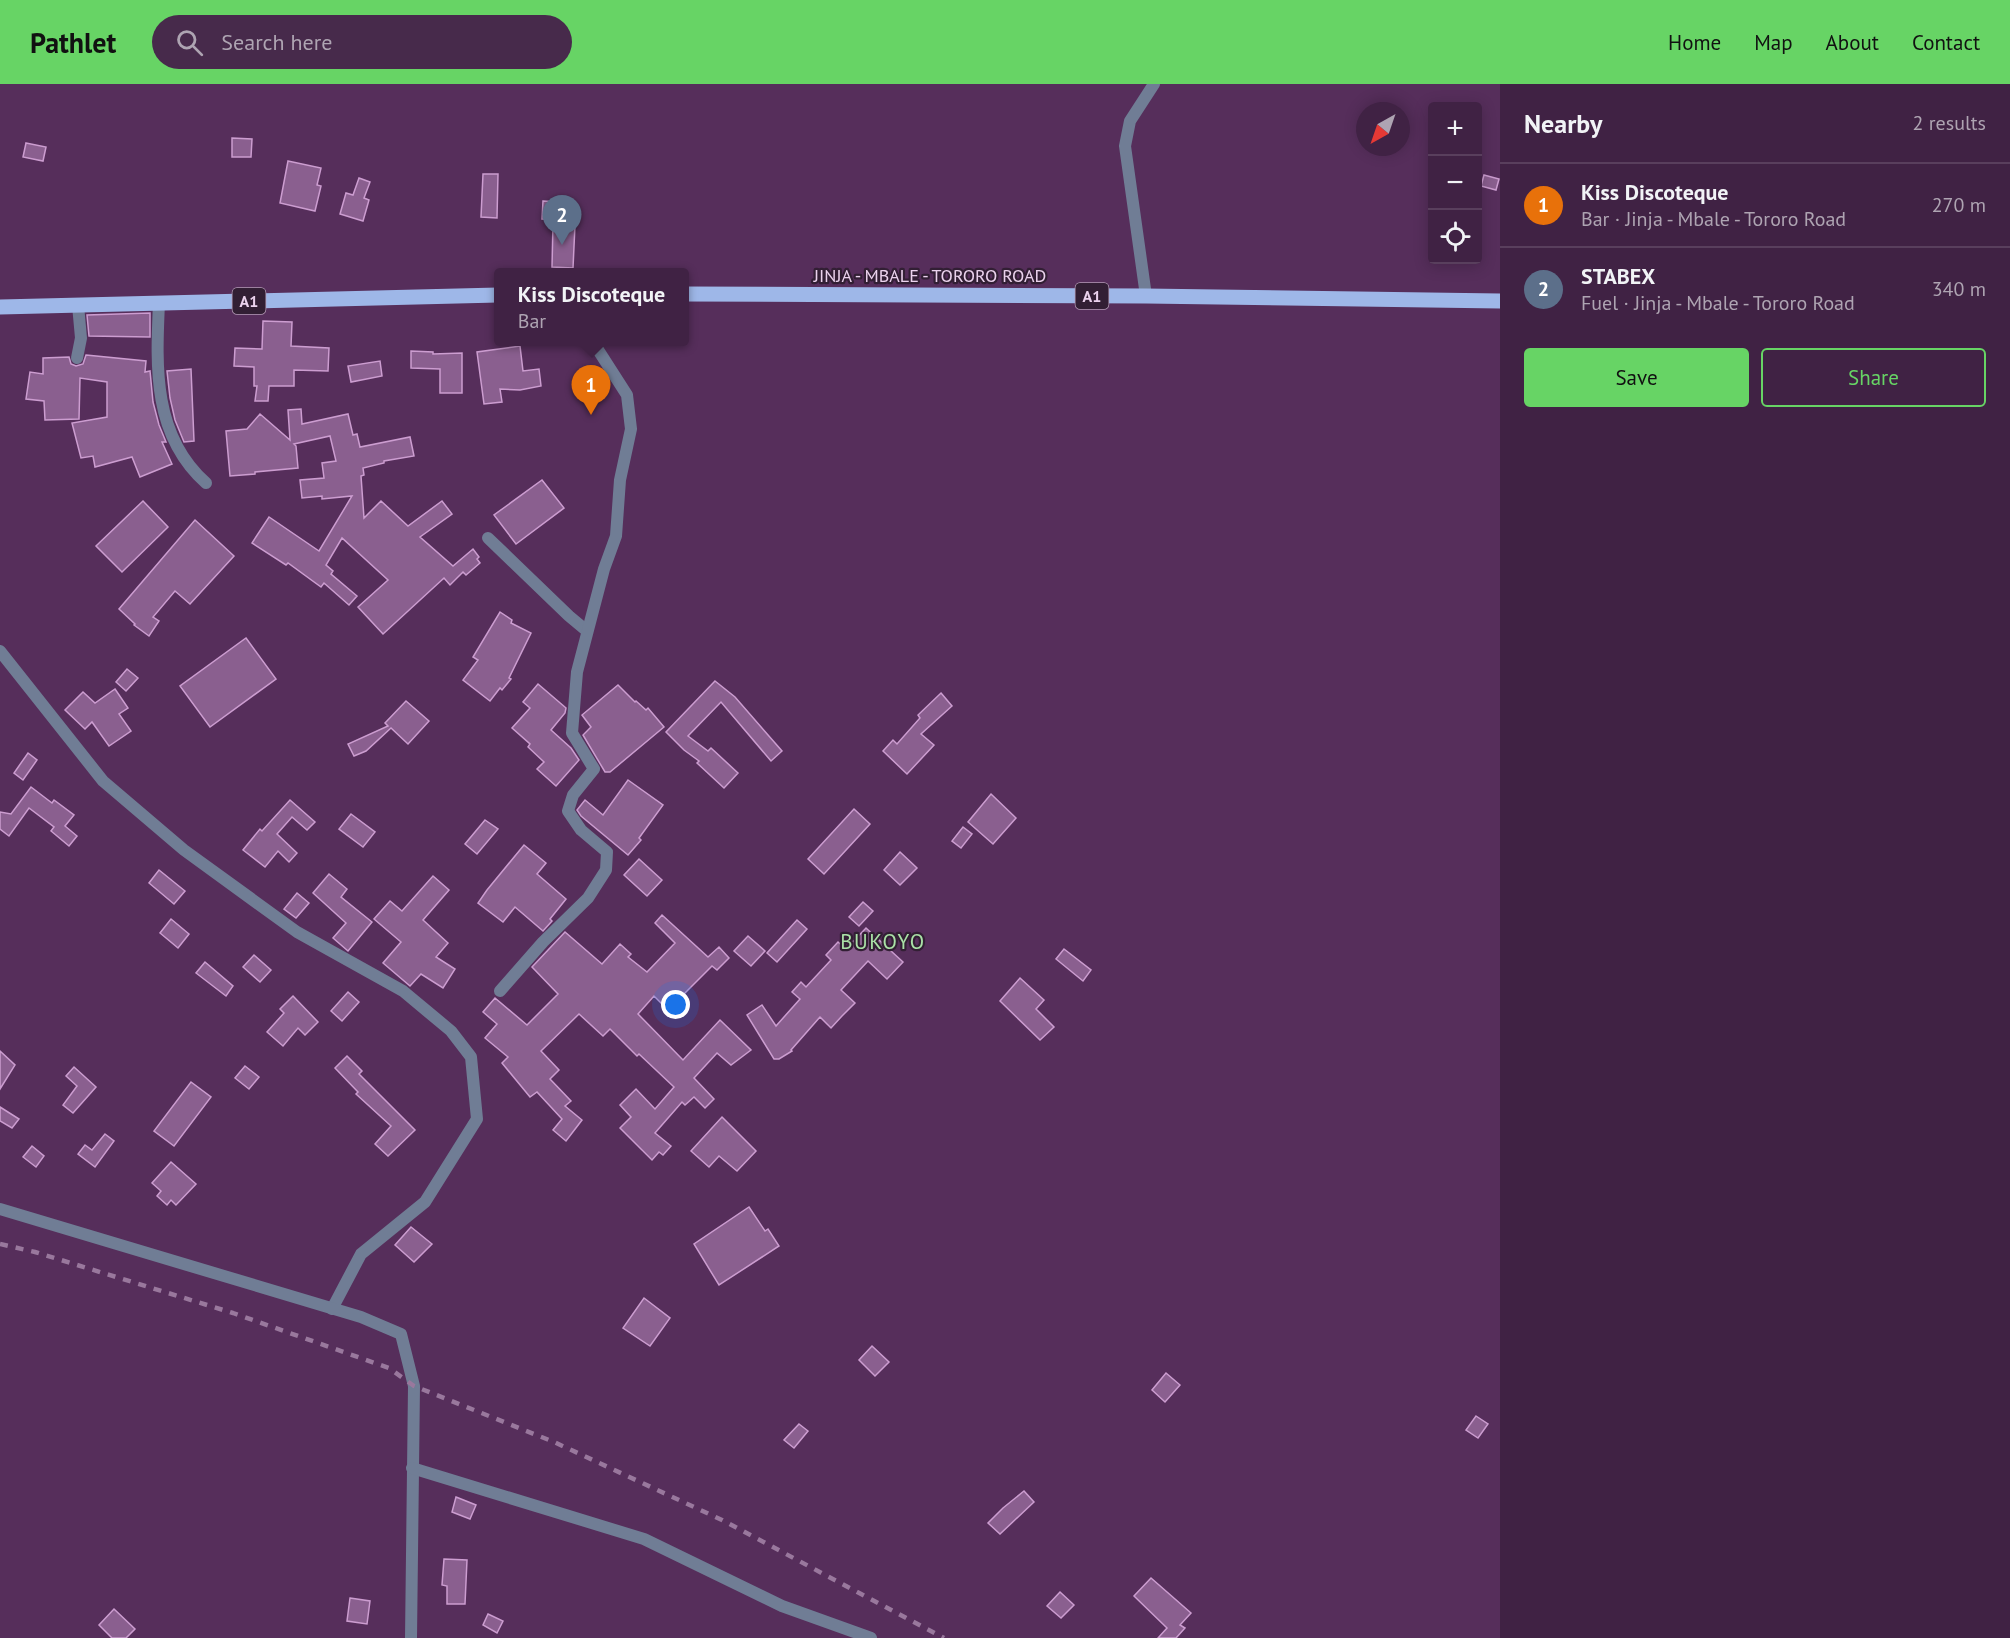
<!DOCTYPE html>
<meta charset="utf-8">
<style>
:root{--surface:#402244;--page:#472a4b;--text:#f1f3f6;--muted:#aea4b2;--line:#593f5d;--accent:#67d465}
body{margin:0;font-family:"PT Sans",sans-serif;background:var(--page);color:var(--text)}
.controls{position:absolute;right:18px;top:18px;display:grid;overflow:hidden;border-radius:6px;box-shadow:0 3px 15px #0003}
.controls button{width:54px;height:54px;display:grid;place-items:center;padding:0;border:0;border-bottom:2px solid var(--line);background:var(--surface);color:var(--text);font:30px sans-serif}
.compass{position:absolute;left:1356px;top:18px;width:54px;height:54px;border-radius:50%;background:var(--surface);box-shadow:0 3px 15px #0003;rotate:220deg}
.you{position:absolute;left:676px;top:921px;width:21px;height:21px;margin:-15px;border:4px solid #fff;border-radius:50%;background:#1a73e8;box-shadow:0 0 0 9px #1a73e833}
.badge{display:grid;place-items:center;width:39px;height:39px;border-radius:50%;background:var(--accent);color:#fff;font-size:20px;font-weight:700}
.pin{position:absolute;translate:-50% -50px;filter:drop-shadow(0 2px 3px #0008)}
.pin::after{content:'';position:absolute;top:32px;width:21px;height:18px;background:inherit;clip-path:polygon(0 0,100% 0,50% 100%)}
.popup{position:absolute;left:494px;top:184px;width:195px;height:78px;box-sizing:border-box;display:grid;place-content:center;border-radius:6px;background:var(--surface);filter:drop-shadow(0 2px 4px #0005);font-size:20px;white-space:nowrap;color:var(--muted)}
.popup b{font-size:22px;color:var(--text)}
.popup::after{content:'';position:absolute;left:50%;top:100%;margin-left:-12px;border:12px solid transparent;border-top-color:var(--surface)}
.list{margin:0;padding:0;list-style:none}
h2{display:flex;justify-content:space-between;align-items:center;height:78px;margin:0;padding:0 24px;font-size:26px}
h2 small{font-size:20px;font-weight:400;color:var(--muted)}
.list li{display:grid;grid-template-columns:39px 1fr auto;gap:18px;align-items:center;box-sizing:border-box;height:84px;padding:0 24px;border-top:2px solid var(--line)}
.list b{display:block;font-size:22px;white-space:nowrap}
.list p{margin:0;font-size:20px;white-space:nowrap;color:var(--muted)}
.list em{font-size:20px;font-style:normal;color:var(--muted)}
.actions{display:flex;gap:12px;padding:18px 24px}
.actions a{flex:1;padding:14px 0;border:2px solid var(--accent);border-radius:6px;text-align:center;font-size:21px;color:var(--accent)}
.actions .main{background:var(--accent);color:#111}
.icon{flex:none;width:33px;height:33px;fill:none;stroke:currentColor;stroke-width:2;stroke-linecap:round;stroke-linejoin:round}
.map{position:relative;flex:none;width:1500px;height:1554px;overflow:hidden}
header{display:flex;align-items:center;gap:36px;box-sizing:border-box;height:84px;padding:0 30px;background:var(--accent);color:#111}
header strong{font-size:28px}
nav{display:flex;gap:33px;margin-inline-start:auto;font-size:21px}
.search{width:420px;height:54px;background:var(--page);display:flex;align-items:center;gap:15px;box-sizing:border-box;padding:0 21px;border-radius:33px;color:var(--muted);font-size:22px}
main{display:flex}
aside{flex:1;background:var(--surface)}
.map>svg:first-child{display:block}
</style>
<header>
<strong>Pathlet</strong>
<div class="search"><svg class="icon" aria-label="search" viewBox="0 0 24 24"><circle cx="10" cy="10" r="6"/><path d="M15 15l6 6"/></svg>Search here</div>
<nav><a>Home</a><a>Map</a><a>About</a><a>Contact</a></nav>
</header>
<main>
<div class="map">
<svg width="1500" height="1554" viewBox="0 0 1500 1554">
<rect width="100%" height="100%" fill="#562e5b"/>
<g fill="#8a5f8f" stroke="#cc9dd0" stroke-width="1.5">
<polygon points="232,54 252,55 251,73 232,73"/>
<polygon points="26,59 46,63 43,77 23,73"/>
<polygon points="288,77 321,84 317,101 321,102 315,127 280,119"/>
<polygon points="483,90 498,90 497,134 481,133"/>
<polygon points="1484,91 1499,95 1496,106 1481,102"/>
<polygon points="359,94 370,98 364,114 369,116 363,137 340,130 346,109 353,111"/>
<polygon points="543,117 558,118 557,136 542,135"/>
<polygon points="553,139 575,141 573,184 552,183"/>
<polygon points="150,229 150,253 89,252 87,231"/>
<polygon points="263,237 292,238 291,262 329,264 328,287 294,286 294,302 269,302 268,317 255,317 257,302 254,302 254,283 234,282 235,264 262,265"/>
<polygon points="520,262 523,287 539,285 541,302 520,306 500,305 502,318 484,320 477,268"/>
<polygon points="411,267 433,268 433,270 462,269 462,309 440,309 440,285 411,284"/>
<polygon points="86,271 146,277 145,288 150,287 153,318 159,341 166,358 162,358 172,380 140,393 132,373 95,383 93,372 81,374 72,339 107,333 107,298 80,294 79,335 45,336 44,317 26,315 30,288 43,290 43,274 69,273 71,280 76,282 83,280"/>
<polygon points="380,277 382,292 351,298 348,282"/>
<polygon points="191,285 194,357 184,358 175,336 170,314 167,287"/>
<polygon points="301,325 302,340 348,330 353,351 357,350 360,363 410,353 414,372 384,377 384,379 363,384 364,391 361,392 364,434 381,417 408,442 442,417 452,430 420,453 453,482 473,465 479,473 477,475 480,479 466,491 463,488 450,501 444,494 383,550 358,523 388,496 342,454 326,481 333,487 331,490 357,512 349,521 324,499 321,503 288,479 286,481 252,459 269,433 319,467 352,412 322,415 322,412 302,414 300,396 324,394 322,379 336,377 330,352 294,360 296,362 298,384 255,388 255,390 230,392 226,347 247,345 260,330 290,356 288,326"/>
<polygon points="542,396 564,424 516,460 494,431"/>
<polygon points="143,417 168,443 122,488 96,462"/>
<polygon points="195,436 234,472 190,520 175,507 153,533 159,537 149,552 134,541 135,540 119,525"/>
<polygon points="500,528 512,536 511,539 531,549 509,594 511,595 502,606 500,604 490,617 463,596 478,576 473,573"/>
<polygon points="246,554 276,595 210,643 180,602"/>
<polygon points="127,585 138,594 126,607 116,598"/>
<polygon points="715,597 735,613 782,667 771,677 721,618 688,652 708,667 711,664 738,689 724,704 697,679 699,677 684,666 666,648"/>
<polygon points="538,600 566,624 565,629 551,646 571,664 579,676 556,702 537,685 544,678 528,663 530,660 512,644 530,624 523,618"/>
<polygon points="618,601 635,618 636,617 646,626 648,624 664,643 610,688 605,688 583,651 591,643 582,631"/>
<polygon points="115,605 128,624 119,630 131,647 109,662 92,638 85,645 65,626 83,608 95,619"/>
<polygon points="941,609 952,622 921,650 934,661 907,690 883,667 893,656 897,660 920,634 918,631"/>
<polygon points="406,617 429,637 408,660 391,644 366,667 354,672 348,660 388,642 385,639"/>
<polygon points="28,669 37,676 23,696 14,689"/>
<polygon points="628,696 663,721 639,754 641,756 628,771 581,732 577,726 585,716 603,731"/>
<polygon points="31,703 52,719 54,716 74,731 65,742 77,752 69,762 51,747 54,743 29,724 9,752 0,745 0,728 11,730"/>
<polygon points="991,710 1016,734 993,760 968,738"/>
<polygon points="290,716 315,738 307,746 292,733 277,750 297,769 289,778 278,767 265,783 243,766 260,745 262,747"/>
<polygon points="854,725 870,740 824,790 808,775"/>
<polygon points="351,730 375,748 363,763 339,745"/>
<polygon points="485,736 498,745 477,770 465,760"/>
<polygon points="963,743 972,750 961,764 952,757"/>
<polygon points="524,761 546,779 537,790 566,815 550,835 552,837 543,847 515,823 503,838 478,819 487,806"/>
<polygon points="900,768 917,784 900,801 884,786"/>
<polygon points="639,775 662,796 647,812 624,791"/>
<polygon points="159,786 185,807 174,820 149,799"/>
<polygon points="329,790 347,805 341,813 372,838 348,867 333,854 346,839 313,809"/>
<polygon points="433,792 449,806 423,836 448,859 436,873 455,885 443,904 421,890 410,902 383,879 401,858 374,835 390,817 402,827"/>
<polygon points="297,809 309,819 296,834 284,825"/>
<polygon points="863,818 873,827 859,842 849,833"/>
<polygon points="662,831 708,873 719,863 729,874 717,886 712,882 668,926 654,912 638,930 683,976 720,936 751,966 731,981 717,969 694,994 714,1015 705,1024 694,1013 685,1021 682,1018 655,1049 671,1062 663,1071 659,1068 652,1076 620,1044 631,1033 620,1021 636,1005 655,1025 674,1003 639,970 637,972 610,945 603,952 579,930 541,967 559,986 550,995 571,1017 565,1022 582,1036 566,1057 553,1046 562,1035 537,1008 530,1013 502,979 508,973 485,954 497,940 483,928 495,914 527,941 558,910 532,883 565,848 602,880 620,860 631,870 628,873 647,888 675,859 655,839"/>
<polygon points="171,835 189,850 178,864 160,849"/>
<polygon points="797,836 807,845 777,878 767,869"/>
<polygon points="866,844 903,878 887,895 868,877 841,906 855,919 842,932 831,944 820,933 791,966 792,967 779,975 774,975 747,931 762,921 776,942 800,915 792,908 801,898 806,903 831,876 826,871 838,858 846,865"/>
<polygon points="748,852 765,867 751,882 734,867"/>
<polygon points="1064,865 1091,886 1083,897 1056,875"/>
<polygon points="254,871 271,886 260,898 243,883"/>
<polygon points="205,878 233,902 226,912 196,889"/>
<polygon points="1020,894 1044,916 1036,925 1054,943 1040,956 1000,917"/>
<polygon points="348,908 359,918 342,937 331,927"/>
<polygon points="293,912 318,938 305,951 298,944 283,962 267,948 284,929 280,925"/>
<polygon points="0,967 15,981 0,1005"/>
<polygon points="347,972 362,987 359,990 415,1046 388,1072 375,1060 391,1042 356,1010 358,1008 335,984"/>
<polygon points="245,982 259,993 249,1005 235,994"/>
<polygon points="74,983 96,1003 73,1029 63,1021 77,1002 66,992"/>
<polygon points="191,998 211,1013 174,1062 154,1047"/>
<polygon points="0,1023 19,1035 12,1044 0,1037"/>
<polygon points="722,1033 756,1067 737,1087 719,1072 709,1083 691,1067"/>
<polygon points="105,1050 114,1057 95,1083 78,1070 85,1061 92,1066"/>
<polygon points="32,1062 44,1072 36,1083 23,1073"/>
<polygon points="171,1078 196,1100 176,1121 171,1116 167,1121 157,1112 161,1107 152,1099"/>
<polygon points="749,1123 765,1147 768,1145 779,1162 719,1201 694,1160"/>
<polygon points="411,1143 432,1160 414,1178 395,1161"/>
<polygon points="644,1214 670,1234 650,1262 623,1244"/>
<polygon points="872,1262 889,1278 875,1292 859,1276"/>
<polygon points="1166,1289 1180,1301 1165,1318 1152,1306"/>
<polygon points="1476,1332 1488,1340 1478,1354 1466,1346"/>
<polygon points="799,1340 808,1347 794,1364 784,1356"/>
<polygon points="1024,1407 1034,1418 1000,1450 988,1439 1003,1424"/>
<polygon points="456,1413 476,1421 470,1435 452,1428"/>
<polygon points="444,1475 467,1476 465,1520 447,1520 447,1502 442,1501"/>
<polygon points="1151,1494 1191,1529 1180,1541 1185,1544 1176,1554 1158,1554 1167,1544 1134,1512"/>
<polygon points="1060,1508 1074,1521 1061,1534 1047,1522"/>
<polygon points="350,1514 370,1517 367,1540 347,1537"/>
<polygon points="114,1525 135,1545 126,1554 112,1554 99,1541"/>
<polygon points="488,1530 503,1537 497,1549 483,1541"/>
</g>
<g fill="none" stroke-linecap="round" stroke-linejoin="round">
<g stroke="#707d95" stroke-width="12">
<polyline points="1146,212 1125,62 1130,37 1154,0"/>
<path d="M159 219C156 284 153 352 206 399"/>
<polyline points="77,274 81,254 78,221"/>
<polyline points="488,454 569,532 587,547"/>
<polyline points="0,567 103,697 184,766 297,848 403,907 451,947 471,973 477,1035 425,1118 361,1170 332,1225"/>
<polyline points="500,907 543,858 588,814 606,786 607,768 581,746 568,727 573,711 594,685 572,649 577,588 604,485 616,452 620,396 631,345 627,311 593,258"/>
<polyline points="0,1125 361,1233 401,1250 414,1302 411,1554"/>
<polyline points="412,1384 644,1455 782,1522 871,1554"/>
</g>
<g stroke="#9eb7e8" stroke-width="15">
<polyline points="684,210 1146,212 1500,217"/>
<polyline points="0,223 498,211"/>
</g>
<polyline stroke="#99789d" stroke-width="4.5" stroke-dasharray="8 8" stroke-linecap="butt" points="0,1160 35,1168 233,1229 389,1284 414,1302 554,1358 722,1436 944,1554"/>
</g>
<g text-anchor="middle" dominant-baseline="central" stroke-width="4.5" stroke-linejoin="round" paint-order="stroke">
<g fill="#321f34" stroke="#b49cb6" stroke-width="1.5">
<rect x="1075.5" y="199" width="33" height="26" rx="4.5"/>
<rect x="232.5" y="204" width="33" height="26" rx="4.5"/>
</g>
<g font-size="16" font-weight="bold" fill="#ebd2ed">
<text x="1092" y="212">A1</text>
<text x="249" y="217">A1</text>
</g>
<g font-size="18" fill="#ebd2ed" stroke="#321f34">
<text x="930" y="191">JINJA - MBALE - TORORO ROAD</text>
</g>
<g font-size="21" letter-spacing="1.5" fill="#aae2a7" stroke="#321f34">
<text x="883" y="857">BUKOYO</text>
</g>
</g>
</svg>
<div class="controls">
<button>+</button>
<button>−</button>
<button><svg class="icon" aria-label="locate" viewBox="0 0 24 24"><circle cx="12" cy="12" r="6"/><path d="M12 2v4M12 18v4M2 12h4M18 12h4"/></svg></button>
</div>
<svg class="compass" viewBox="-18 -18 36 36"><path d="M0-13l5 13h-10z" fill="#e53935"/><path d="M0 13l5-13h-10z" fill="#aea4b2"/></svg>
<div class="you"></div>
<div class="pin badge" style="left:591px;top:331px;background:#e8710a">1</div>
<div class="popup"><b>Kiss Discoteque</b>Bar</div>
<div class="pin badge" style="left:562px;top:161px;background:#5c6f8a">2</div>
</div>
<aside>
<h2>Nearby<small>2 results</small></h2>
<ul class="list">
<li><span class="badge" style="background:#e8710a">1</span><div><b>Kiss Discoteque</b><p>Bar · Jinja - Mbale - Tororo Road</p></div><em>270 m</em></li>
<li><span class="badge" style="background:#5c6f8a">2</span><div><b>STABEX</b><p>Fuel · Jinja - Mbale - Tororo Road</p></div><em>340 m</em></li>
</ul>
<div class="actions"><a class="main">Save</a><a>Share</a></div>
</aside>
</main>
